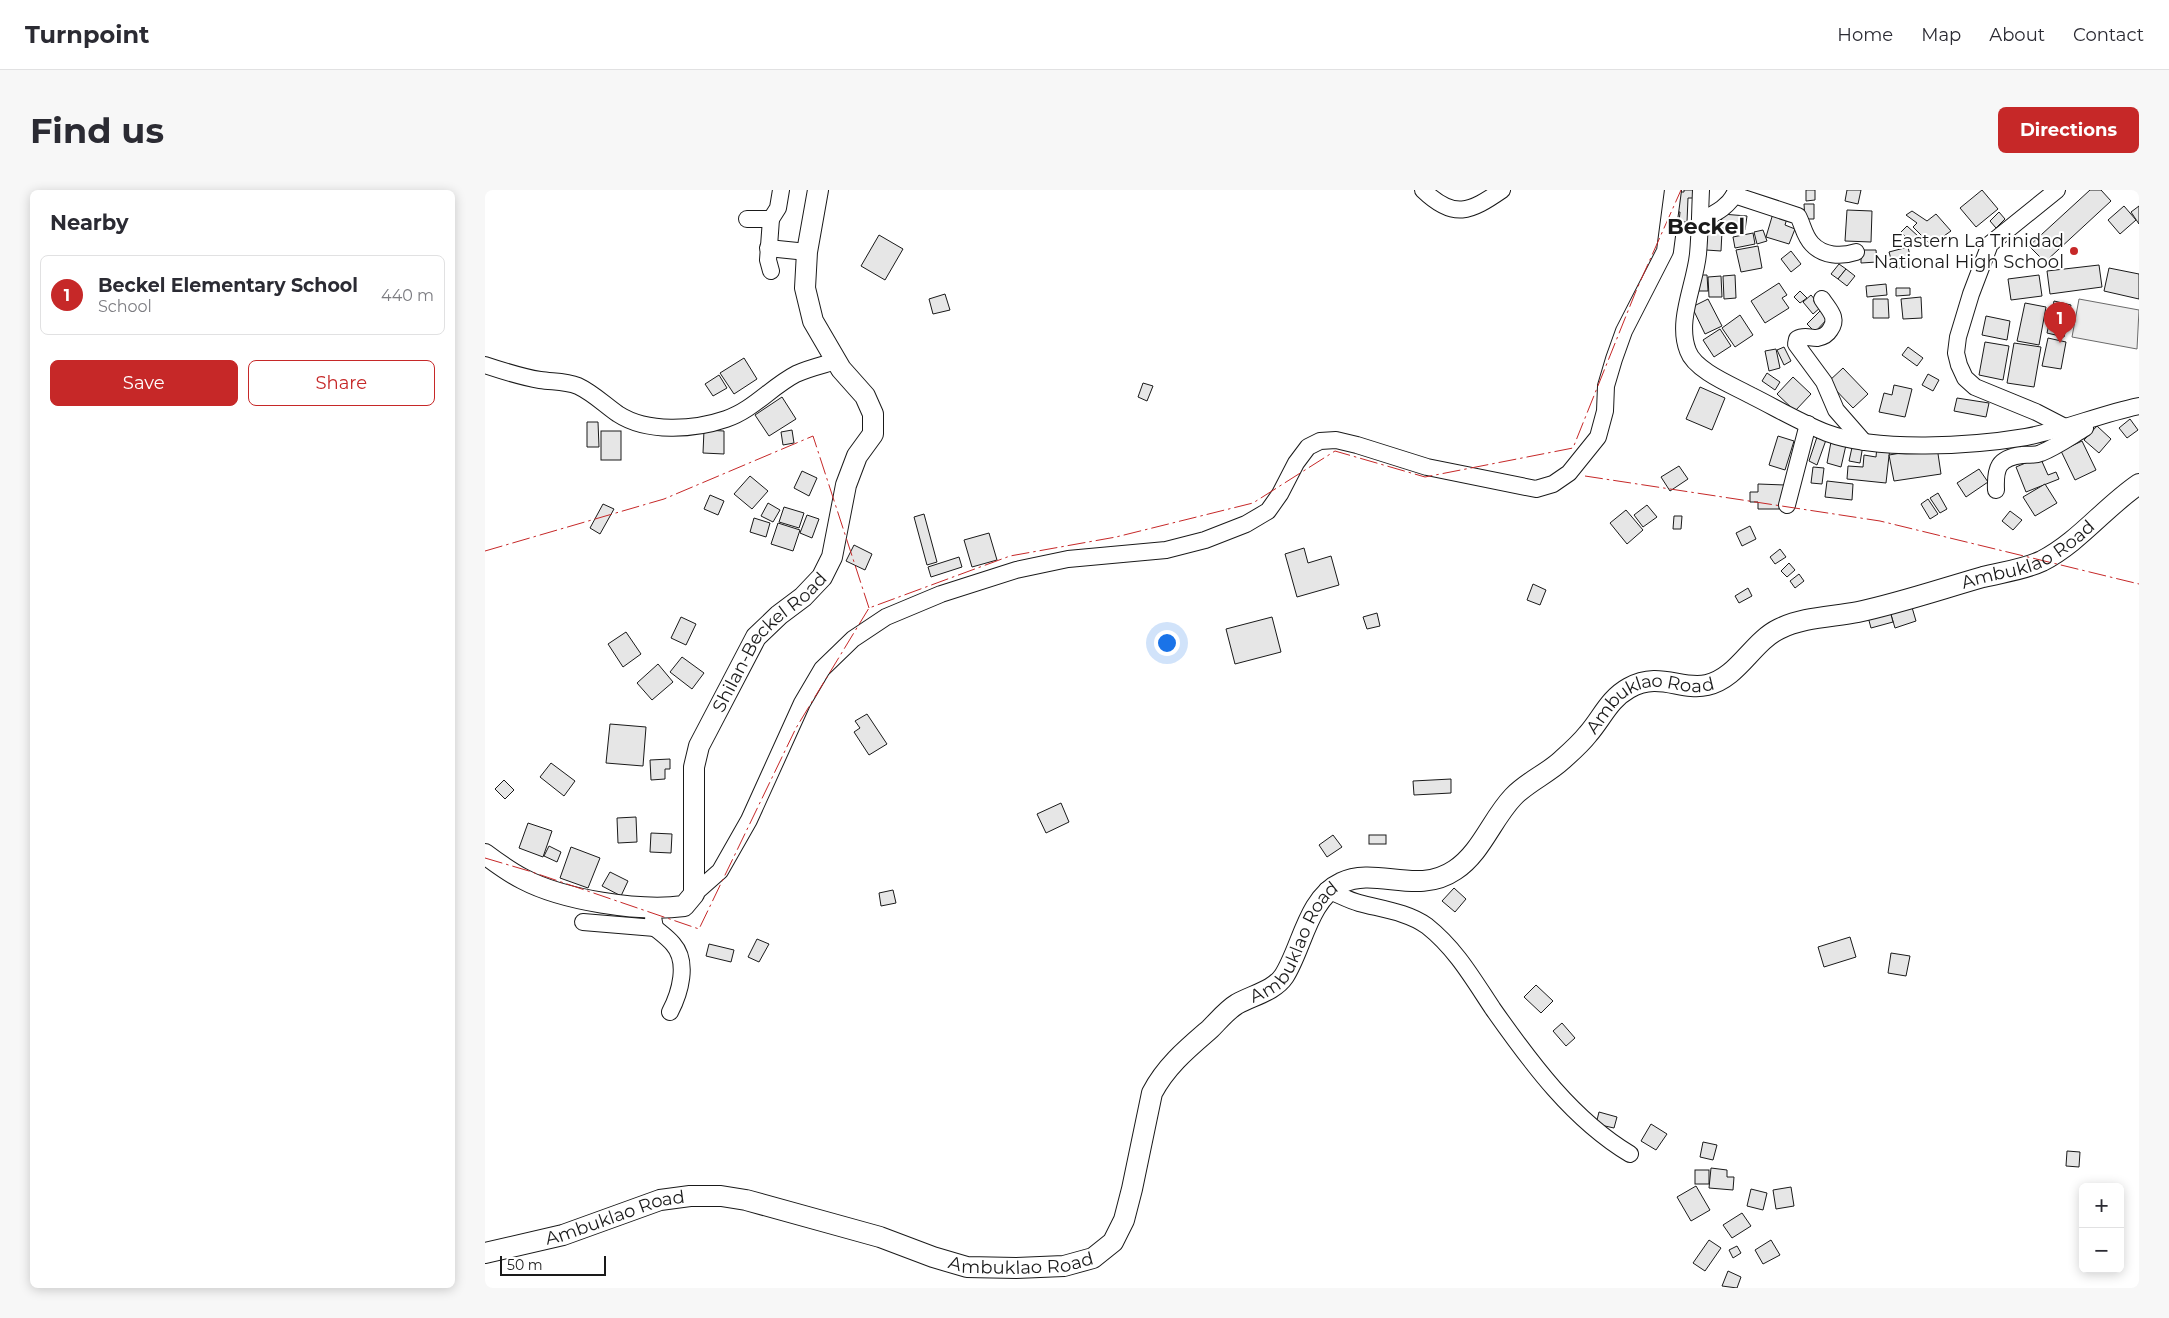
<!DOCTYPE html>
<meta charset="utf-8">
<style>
:root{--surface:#fff;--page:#f7f7f7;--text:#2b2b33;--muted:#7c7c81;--line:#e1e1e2;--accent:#c62828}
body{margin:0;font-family:Montserrat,sans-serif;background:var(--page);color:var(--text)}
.controls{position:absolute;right:15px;bottom:15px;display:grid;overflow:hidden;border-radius:8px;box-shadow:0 2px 12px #0003}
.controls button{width:45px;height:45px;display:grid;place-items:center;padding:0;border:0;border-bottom:1px solid var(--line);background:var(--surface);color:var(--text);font:25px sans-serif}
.scale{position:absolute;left:15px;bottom:12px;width:106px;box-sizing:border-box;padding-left:5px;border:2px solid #1a1a1a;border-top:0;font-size:14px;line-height:18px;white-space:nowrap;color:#1a1a1a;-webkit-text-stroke:4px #fff;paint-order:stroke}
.you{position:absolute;left:681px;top:452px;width:18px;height:18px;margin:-12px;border:4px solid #fff;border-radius:50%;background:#1a73e8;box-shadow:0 0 0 8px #1a73e833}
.badge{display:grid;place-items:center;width:32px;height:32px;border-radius:50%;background:var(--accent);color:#fff;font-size:16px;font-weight:700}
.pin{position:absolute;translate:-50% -41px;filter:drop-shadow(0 1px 2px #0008)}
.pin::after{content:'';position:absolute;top:26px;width:18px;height:15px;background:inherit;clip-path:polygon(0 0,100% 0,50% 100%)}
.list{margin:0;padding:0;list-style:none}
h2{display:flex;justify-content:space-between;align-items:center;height:65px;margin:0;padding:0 20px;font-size:21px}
h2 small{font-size:16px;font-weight:400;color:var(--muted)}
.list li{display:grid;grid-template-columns:32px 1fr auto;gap:15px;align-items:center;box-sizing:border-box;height:80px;margin:0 10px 10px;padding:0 10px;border:1px solid var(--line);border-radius:8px}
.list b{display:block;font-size:19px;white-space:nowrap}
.list p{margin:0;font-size:16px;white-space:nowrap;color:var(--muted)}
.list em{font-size:16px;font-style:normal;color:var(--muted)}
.actions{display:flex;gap:10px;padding:15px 20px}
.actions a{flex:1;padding:11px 0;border:1px solid var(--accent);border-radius:8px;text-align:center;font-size:18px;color:var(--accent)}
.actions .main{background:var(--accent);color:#fff}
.map{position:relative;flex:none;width:1654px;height:1098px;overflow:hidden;border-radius:8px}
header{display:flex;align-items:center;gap:30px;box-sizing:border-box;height:70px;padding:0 25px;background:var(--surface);border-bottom:1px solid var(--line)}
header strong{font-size:24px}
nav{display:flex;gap:28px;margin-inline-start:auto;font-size:18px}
.intro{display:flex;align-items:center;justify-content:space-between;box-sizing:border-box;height:120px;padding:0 30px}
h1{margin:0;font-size:35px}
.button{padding:12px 22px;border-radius:8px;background:var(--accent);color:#fff;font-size:18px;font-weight:700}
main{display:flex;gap:30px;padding:0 30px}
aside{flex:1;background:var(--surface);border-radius:8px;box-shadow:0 2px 12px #0003}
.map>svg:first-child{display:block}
</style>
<header>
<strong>Turnpoint</strong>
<nav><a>Home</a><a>Map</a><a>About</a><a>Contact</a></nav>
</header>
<div class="intro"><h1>Find us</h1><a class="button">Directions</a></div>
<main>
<aside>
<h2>Nearby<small></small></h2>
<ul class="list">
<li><span class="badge">1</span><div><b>Beckel Elementary School</b><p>School</p></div><em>440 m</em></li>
</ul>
<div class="actions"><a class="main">Save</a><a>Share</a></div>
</aside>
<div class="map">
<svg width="1654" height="1098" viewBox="0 0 1654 1098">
<rect width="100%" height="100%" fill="#fff"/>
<polygon fill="#ededed" stroke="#6a6a6a" points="1594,109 1654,120 1652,159 1587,147"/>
<g fill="#e6e6e6" stroke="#1a1a1a">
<polygon points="1199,0 1209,0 1209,8 1203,8 1202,32 1194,32 1195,22 1191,22 1192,2 1199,2"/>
<polygon points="1321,0 1330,0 1330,10 1321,11"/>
<polygon points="1362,0 1376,0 1373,14 1360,11"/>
<polygon points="1497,0 1513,19 1491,37 1475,18"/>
<polygon points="1605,0 1616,0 1626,11 1560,72 1544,56"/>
<polygon points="1319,14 1329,14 1329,29 1320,29"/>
<polygon points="1639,16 1651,30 1635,44 1623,30"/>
<polygon points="1654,16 1654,34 1646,22"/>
<polygon points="1289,20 1303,25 1300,35 1310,39 1304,54 1281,47"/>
<polygon points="1362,20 1387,21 1386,52 1360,51"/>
<polygon points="1427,21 1442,31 1451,24 1466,41 1446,55 1428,37 1432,33 1421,25"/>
<polygon points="1514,22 1520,29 1511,38 1505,31"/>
<polygon points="1237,24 1262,26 1260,40 1236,38"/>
<polygon points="1422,36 1434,47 1428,54 1416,42"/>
<polygon points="1223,40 1237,41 1236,61 1221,60"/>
<polygon points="1278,40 1282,51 1272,54 1269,42"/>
<polygon points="1268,43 1270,54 1250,58 1248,47"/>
<polygon points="394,45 418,59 400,90 376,76"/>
<polygon points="1273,56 1277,78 1256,82 1251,60"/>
<polygon points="1423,57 1427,75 1409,79 1404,62"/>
<polygon points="1376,60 1391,60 1392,72 1376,73"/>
<polygon points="1306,61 1316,74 1306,82 1296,69"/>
<polygon points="1354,74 1361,79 1353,89 1346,84"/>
<polygon points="1614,75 1617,97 1565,104 1562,81"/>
<polygon points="1624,78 1654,84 1654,109 1619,101"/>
<polygon points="1361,79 1370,86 1362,96 1353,89"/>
<polygon points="1211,85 1222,85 1223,101 1212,101"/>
<polygon points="1250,85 1251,108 1239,109 1238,86"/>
<polygon points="1554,85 1557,106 1526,110 1523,89"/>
<polygon points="1236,86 1237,107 1224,107 1223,87"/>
<polygon points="1294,93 1302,105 1297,108 1304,118 1280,133 1266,111"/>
<polygon points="1401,94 1402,105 1382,107 1381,96"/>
<polygon points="1411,98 1425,98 1425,105 1411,106"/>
<polygon points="1315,101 1322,108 1315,113 1309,107"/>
<polygon points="460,104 465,120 448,124 444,109"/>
<polygon points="1326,105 1336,117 1328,124 1318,112"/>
<polygon points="1436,107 1437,128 1418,129 1416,109"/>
<polygon points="1223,109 1237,136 1220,144 1207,117"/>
<polygon points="1388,109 1403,109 1404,128 1388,128"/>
<polygon points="1569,111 1586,115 1579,147 1562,143"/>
<polygon points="1540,113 1561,117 1554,155 1532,151"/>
<polygon points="1336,120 1344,127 1330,142 1322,134"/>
<polygon points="1255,125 1268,145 1250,157 1237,138"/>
<polygon points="1501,126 1525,131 1522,150 1497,145"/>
<polygon points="1235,139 1246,156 1229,167 1218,150"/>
<polygon points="1563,148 1581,152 1576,179 1557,176"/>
<polygon points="1500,152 1524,156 1518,190 1494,185"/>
<polygon points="1529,153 1556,157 1549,197 1522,193"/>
<polygon points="1299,157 1306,171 1299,175 1292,160"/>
<polygon points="1423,157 1438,168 1432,176 1417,165"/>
<polygon points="1291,159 1295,178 1284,181 1280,161"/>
<polygon points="259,168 272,189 249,204 235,183"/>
<polygon points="1358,178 1383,204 1368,218 1343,192"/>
<polygon points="1282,183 1295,192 1290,200 1277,191"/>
<polygon points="1443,184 1454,190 1448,201 1437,195"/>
<polygon points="234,185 242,198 228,206 220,194"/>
<polygon points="1308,187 1326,204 1310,221 1292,204"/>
<polygon points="658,193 668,196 662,211 653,207"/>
<polygon points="1409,195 1427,199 1420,227 1394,222 1399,203 1407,205"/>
<polygon points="1215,197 1240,208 1227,240 1201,229"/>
<polygon points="297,207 311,229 284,246 270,225"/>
<polygon points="1472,208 1504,213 1501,227 1469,221"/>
<polygon points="1645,229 1653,240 1642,248 1634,238"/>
<polygon points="102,232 113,232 114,257 102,257"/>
<polygon points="1612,236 1626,249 1614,263 1599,250"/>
<polygon points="219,240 239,241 239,264 218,263"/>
<polygon points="307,240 309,253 298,255 296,242"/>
<rect x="116" y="241" width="20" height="29"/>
<polygon points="1293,246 1309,251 1300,280 1284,275"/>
<polygon points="1332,247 1341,250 1332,275 1324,271"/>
<polygon points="1597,251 1611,280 1590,290 1576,261"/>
<polygon points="1346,252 1361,255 1356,277 1342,273"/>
<polygon points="1368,253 1378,255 1375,273 1364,271"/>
<polygon points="1392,256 1405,257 1401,293 1362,289 1363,276 1378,277 1379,265 1391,267"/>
<polygon points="1452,257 1456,284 1409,291 1404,265"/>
<polygon points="1555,267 1563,285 1571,282 1574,289 1541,302 1531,277"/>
<polygon points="1194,276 1203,289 1185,301 1176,287"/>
<polygon points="1328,277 1339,278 1337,294 1326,293"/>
<polygon points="1494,279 1503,292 1481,307 1472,293"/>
<polygon points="317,281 332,288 324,306 309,298"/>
<polygon points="265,286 283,301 267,319 249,304"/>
<polygon points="1342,291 1368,294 1367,310 1340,307"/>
<polygon points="1273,294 1300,295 1294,319 1273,319 1273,312 1265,312 1265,302 1273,302"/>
<polygon points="1560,294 1572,313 1550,326 1538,307"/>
<polygon points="1453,303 1462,319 1455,323 1445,308"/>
<polygon points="225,305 239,311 233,325 219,319"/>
<polygon points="1443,309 1453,324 1445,329 1436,314"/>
<polygon points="283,313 295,320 288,332 276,326"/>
<polygon points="118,314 129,319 115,344 105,338"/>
<polygon points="1162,315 1172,327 1158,337 1149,325"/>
<polygon points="299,317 319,323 314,338 294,332"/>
<polygon points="1141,320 1158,340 1142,354 1125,333"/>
<polygon points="1525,321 1537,330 1528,340 1517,331"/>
<polygon points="439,324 452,372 442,375 429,327"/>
<polygon points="322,325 334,329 327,348 315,343"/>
<polygon points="1189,326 1197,326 1196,339 1188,339"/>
<polygon points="269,328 285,333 281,347 265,342"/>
<polygon points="293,333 315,340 308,361 286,354"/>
<polygon points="1265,336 1271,349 1257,356 1251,343"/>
<polygon points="504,343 512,370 487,377 479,350"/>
<polygon points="369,355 387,364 380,380 361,371"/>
<polygon points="819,358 823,373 846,366 854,395 812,407 800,364"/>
<polygon points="1295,359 1301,367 1290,374 1285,367"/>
<polygon points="474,367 477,377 446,387 443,377"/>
<polygon points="1304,373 1310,380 1302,387 1296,381"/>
<polygon points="1314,384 1319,391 1310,398 1305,391"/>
<polygon points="1048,394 1061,400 1055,415 1042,410"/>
<polygon points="1263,398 1267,406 1254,413 1250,406"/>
<polygon points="1426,414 1431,431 1410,438 1405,421"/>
<polygon points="1405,421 1408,432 1386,438 1383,427"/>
<polygon points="892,423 895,436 882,439 878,427"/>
<polygon points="196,427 211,434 201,455 186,448"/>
<polygon points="787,427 796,462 750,474 741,439"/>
<polygon points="141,442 156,464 138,477 123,454"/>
<polygon points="197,467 219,483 207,499 185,482"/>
<polygon points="173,474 188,492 167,510 152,493"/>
<polygon points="382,524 402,554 384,565 369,542 375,538 370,531"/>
<polygon points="125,534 161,537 158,576 121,573"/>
<polygon points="185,569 185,579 180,579 180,589 166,590 165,570"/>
<polygon points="66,573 90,591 79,606 55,587"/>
<polygon points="966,589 966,603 929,605 928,591"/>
<polygon points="19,590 29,600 20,609 10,599"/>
<polygon points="576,613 584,632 561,643 552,624"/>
<polygon points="151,627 152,652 133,653 132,628"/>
<polygon points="43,633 67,641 58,667 34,658"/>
<polygon points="166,643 187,644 186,663 165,662"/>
<polygon points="848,645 857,657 842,667 834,655"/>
<rect x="884" y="645" width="17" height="9"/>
<polygon points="64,656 76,662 72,672 59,666"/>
<polygon points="86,657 115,668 103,698 75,688"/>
<polygon points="125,682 143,691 136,706 117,696"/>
<polygon points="969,698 981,709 970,722 957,711"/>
<polygon points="408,700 411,713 396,716 394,703"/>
<polygon points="1365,747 1371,767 1339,777 1333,757"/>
<polygon points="272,749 284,754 274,772 263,767"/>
<polygon points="224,754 249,760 246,772 221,766"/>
<polygon points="1406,763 1425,766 1421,786 1403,783"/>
<polygon points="1051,795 1068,811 1056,823 1039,807"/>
<polygon points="1077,833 1090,848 1081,856 1068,841"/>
<polygon points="1114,922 1132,927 1129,938 1111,934"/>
<polygon points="1166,934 1182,944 1171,960 1156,951"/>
<polygon points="1218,952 1232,955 1228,970 1215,967"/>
<polygon points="1582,961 1595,962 1594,977 1581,976"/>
<polygon points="1226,978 1242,980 1242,987 1249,987 1248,1000 1224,998"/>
<rect x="1210" y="980" width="14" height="14"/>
<polygon points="1211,996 1225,1020 1206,1031 1192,1007"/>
<polygon points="1306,997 1309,1016 1291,1019 1288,1000"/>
<polygon points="1266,999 1282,1003 1278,1020 1262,1016"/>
<polygon points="1257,1023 1266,1036 1247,1048 1238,1035"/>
<polygon points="1224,1050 1236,1058 1220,1081 1208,1073"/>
<polygon points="1286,1050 1295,1065 1278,1074 1270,1060"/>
<polygon points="1252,1056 1256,1063 1248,1068 1244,1060"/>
<polygon points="1243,1081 1256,1087 1252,1098 1237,1096"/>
</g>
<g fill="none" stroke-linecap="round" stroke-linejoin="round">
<defs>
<g id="minor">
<path d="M938 0C969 30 985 22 1017 0"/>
<path d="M1216 0C1215 21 1215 43 1213 64 1210 95 1191 131 1203 161 1210 181 1249 196 1267 206 1291 218 1316 233 1342 243 1393 262 1487 256 1541 247 1579 240 1615 224 1654 216"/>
<polyline points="1572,0 1505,54 1486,104 1473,147 1471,163 1474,175 1480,188 1490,197 1551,222 1580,237"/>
<path d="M1249 5 1313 26C1318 35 1319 46 1327 54 1338 66 1356 67 1371 62"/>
<polyline points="262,29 286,29 293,18 296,0"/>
<path d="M1215 31C1231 23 1244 17 1252 0"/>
<polyline points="283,58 322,62"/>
<polyline points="286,81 283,70 286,29"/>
<path d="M1337 109C1344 120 1354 128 1345 140 1342 145 1338 147 1332 148 1324 148 1319 145 1312 149L1311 154 1339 192 1351 220 1379 252"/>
<path d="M0 175C18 181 36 187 55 190 68 192 80 191 93 196 108 203 120 215 133 224 162 243 209 240 241 229 268 220 286 197 311 184 324 178 338 175 351 171"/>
<path d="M1511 300C1510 278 1513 268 1537 265 1543 264 1549 266 1556 263 1571 257 1585 247 1600 238"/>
<polyline points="1302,315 1323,234"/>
<path d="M842 700C853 704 863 710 874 713 896 719 923 722 942 736 971 759 988 789 1008 819 1046 873 1088 930 1145 964"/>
<polyline points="209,704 235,681 264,630 317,513 337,479 368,449 401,427 456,404 531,380 583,369 681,360 720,350 761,334 783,321 795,304 811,273 823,257 835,251 851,250 872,255 942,277 1051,299 1068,294 1084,283 1113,247 1120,221 1121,196 1129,169 1139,141 1180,61 1188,0"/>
<polyline points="98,732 170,738 168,727"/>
<path d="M170 738C176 743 183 748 188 754 204 772 195 803 185 822"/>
</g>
<g id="major">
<path id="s1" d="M0 664C12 673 24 682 38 689 78 710 154 722 199 716L209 704V577L214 556 271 447 294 425 318 407 337 387 347 367 361 295 372 266 388 244V224L380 206 356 179 328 131 320 98 322 62 333 0"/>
<path id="s2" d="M0 1063 78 1045 175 1010 205 1006H236L261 1010 395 1047 448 1067 482 1077 531 1078 579 1076 608 1068 628 1052 639 1030 647 999 667 903C681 876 703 858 725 839 733 831 742 820 752 814 768 805 789 801 799 786 817 758 823 708 856 693 891 676 932 706 970 680 996 663 1007 629 1028 607 1042 592 1062 584 1077 570 1086 562 1096 553 1103 544 1117 528 1124 509 1144 498 1174 481 1196 501 1222 495 1253 488 1267 452 1294 439 1318 427 1347 427 1373 422 1415 413 1456 399 1498 387 1518 382 1538 380 1557 371 1594 352 1620 317 1654 294"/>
</g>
</defs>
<use href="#minor" stroke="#1a1a1a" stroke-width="18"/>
<use href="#major" stroke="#1a1a1a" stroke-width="22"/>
<use href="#minor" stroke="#fff" stroke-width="16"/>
<use href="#major" stroke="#fff" stroke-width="20"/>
<g stroke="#c62828" stroke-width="1" stroke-dasharray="18 4 2.5 4" stroke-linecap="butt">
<polyline points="1100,286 1395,331 1654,394"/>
<polyline points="0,361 179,309 328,246 384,418"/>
<polyline points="0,668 44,681 214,739 311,538 384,418 525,366 631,347 768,313 850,261 940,287 1088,258 1151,101 1196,0"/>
</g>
</g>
<circle fill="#c62828" stroke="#fff" stroke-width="2" cx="1589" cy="61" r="5"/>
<g text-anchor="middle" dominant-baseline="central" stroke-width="4" stroke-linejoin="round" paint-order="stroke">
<g font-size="18" fill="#1a1a1a" stroke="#fff" text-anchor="end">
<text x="1579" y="51">Eastern La Trinidad<tspan x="1579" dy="21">National High School</tspan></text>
</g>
<g font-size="18" fill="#1a1a1a" stroke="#fff">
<text stroke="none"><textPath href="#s2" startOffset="1904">Ambuklao Road</textPath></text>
<text stroke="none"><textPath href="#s1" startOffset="502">Shilan-Beckel Road</textPath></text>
<text stroke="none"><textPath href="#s2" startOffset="1484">Ambuklao Road</textPath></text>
<text stroke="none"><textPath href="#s2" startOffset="1020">Ambuklao Road</textPath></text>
<text stroke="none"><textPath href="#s2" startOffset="135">Ambuklao Road</textPath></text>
<text stroke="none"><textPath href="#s2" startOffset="555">Ambuklao Road</textPath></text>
</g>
<g font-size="22" font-weight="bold" fill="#1a1a1a" stroke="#fff">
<text x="1221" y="36">Beckel</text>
</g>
</g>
</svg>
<div class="controls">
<button>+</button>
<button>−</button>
</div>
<div class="scale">50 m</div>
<div class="you"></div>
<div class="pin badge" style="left:1575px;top:153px">1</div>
</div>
</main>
